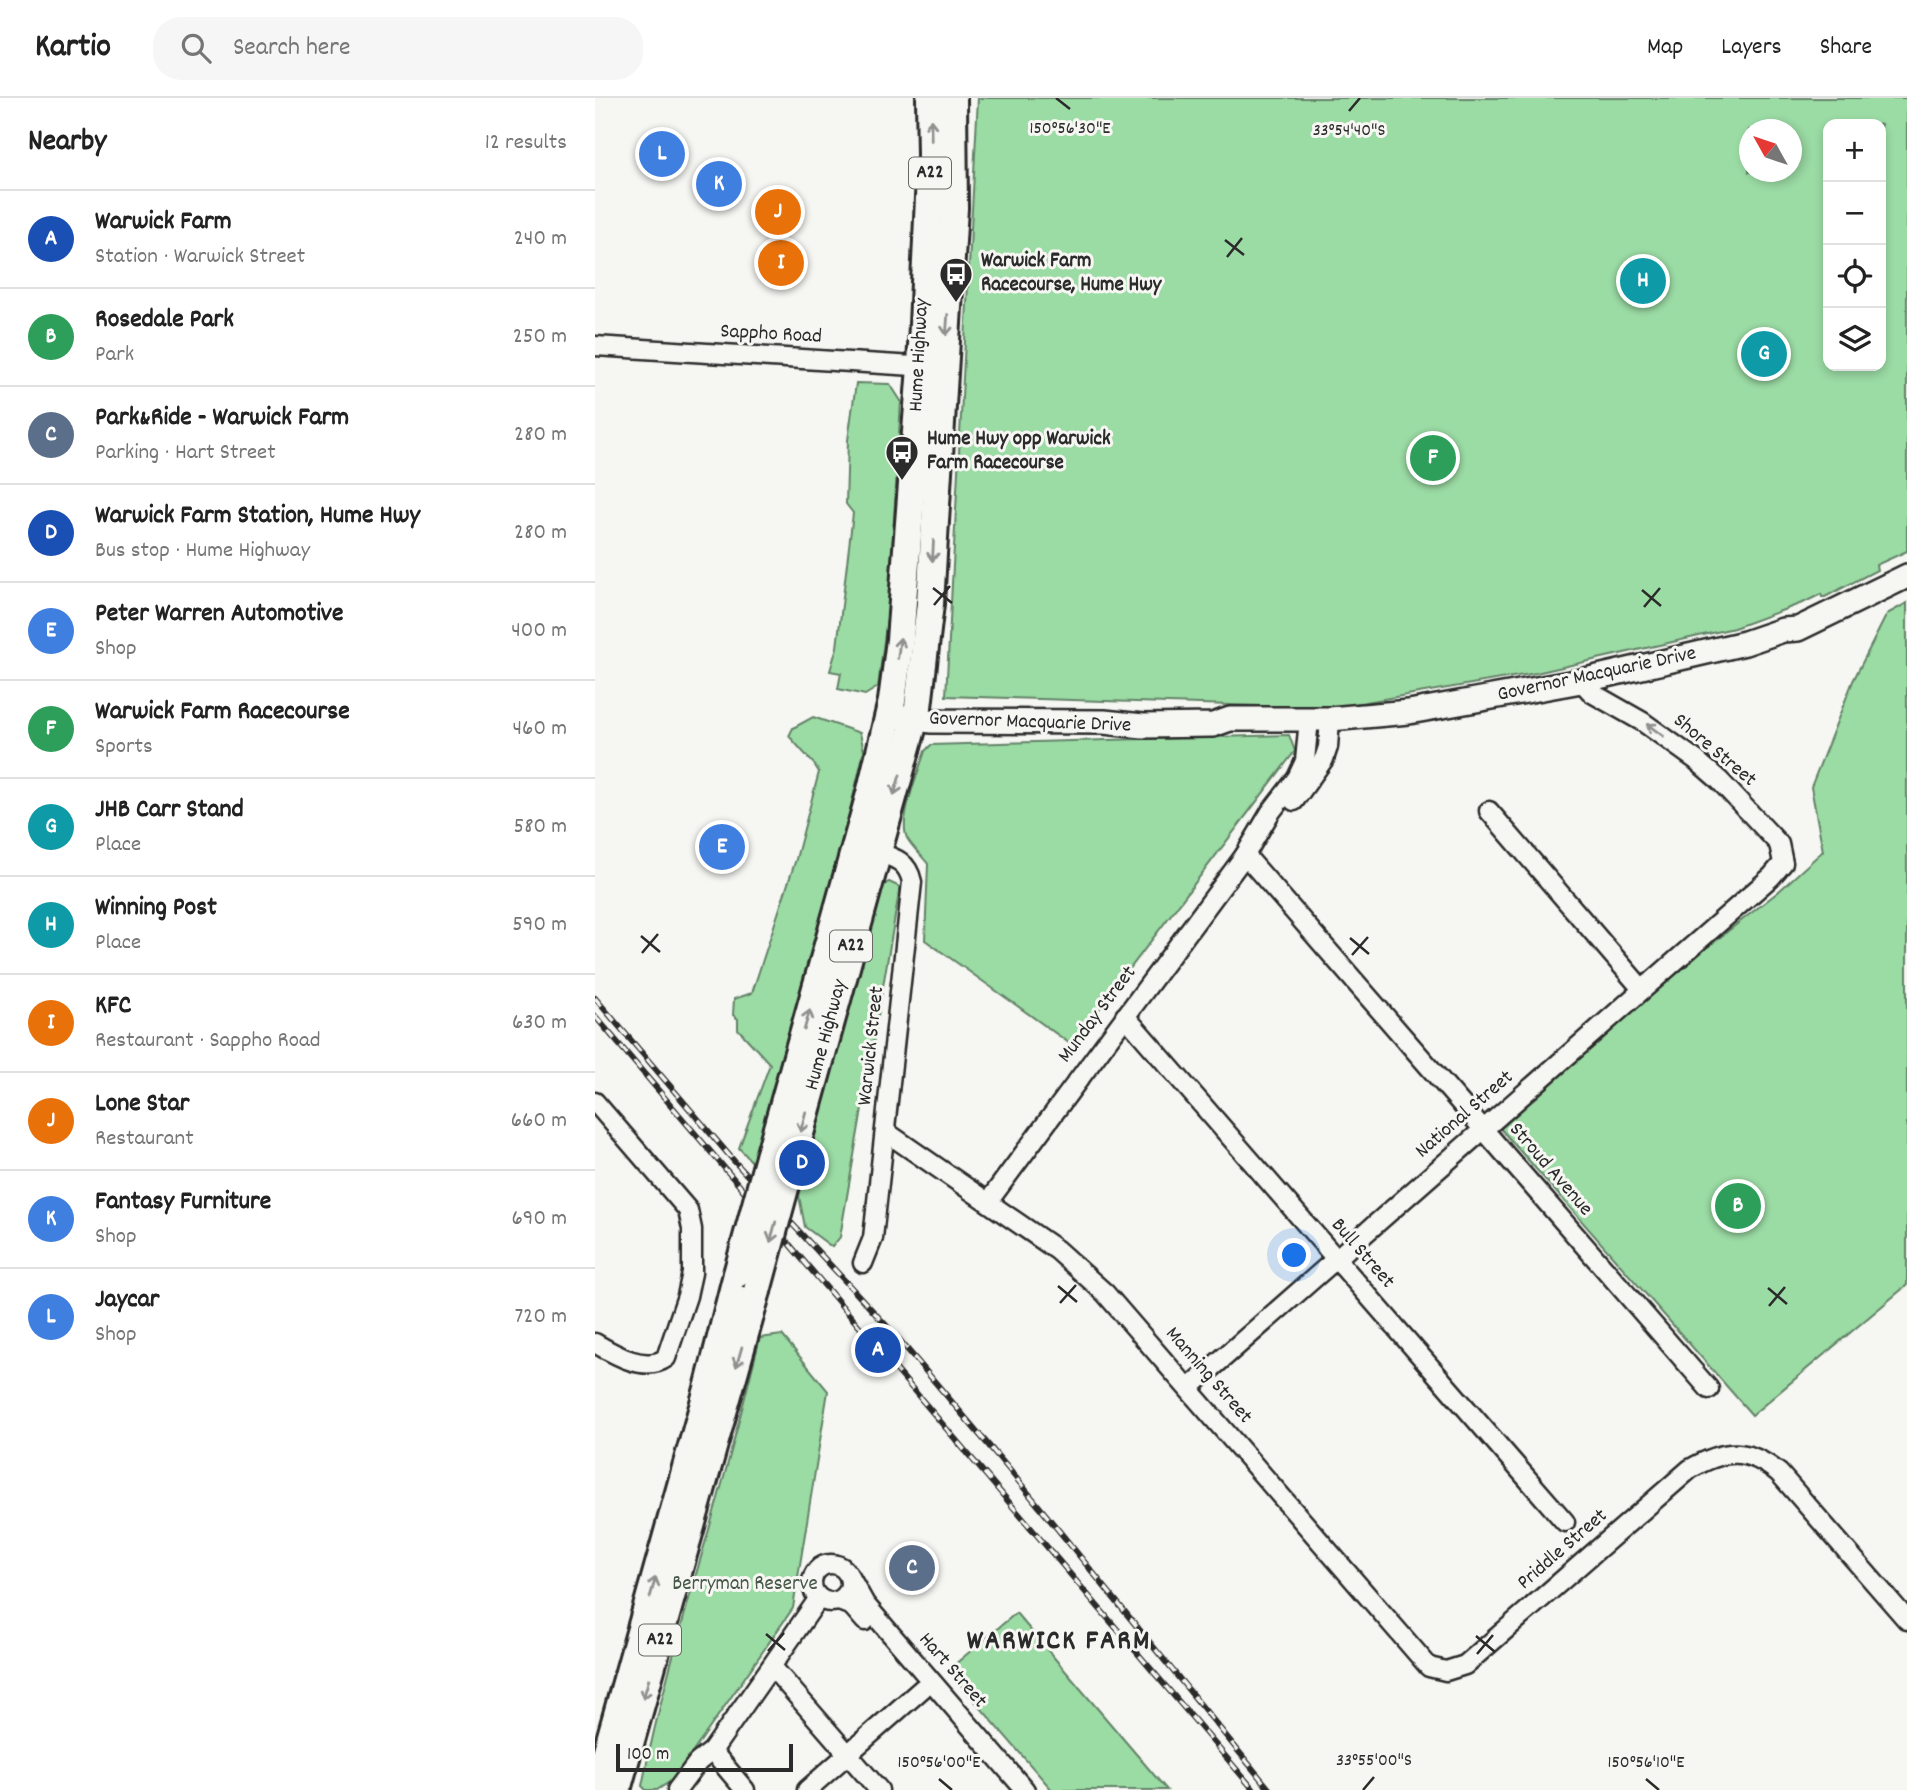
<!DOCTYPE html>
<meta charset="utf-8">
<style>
:root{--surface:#fff;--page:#f6f6f6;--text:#222;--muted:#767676;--line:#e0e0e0;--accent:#2b2b2b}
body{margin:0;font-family:Dekko,sans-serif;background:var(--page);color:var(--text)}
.controls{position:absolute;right:21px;top:21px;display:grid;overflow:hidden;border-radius:14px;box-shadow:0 4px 10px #0003}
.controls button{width:63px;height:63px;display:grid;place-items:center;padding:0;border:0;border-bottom:2px solid var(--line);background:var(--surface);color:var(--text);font:35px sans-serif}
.compass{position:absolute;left:1144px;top:21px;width:63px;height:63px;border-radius:50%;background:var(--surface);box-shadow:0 4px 10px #0003;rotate:310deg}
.scale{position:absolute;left:21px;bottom:18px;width:177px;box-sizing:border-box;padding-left:7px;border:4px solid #2b2b2b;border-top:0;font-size:19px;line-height:24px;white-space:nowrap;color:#2b2b2b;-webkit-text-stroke:5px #f6f6f2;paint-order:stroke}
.you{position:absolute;left:700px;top:1158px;width:24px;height:24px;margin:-18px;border:5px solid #fff;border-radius:50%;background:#1a73e8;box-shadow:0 0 0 10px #1a73e833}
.badge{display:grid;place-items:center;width:46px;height:46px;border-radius:50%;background:var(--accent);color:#fff;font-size:23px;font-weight:700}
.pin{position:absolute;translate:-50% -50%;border:4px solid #fff;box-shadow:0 2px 7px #0006}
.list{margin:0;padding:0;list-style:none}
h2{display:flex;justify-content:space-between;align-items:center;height:91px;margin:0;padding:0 28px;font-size:30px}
h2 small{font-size:23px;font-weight:400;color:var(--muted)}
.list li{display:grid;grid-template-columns:46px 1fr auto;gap:21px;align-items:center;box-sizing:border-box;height:98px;padding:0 28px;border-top:2px solid var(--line)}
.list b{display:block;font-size:26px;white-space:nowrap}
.list p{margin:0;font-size:23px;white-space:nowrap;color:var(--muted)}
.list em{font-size:23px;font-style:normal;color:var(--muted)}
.icon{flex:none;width:38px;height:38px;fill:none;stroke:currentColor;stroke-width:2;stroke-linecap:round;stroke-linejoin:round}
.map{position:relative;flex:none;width:1312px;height:1692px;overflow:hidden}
header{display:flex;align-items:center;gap:42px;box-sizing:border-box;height:98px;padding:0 35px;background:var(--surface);border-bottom:2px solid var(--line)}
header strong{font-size:33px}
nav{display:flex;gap:38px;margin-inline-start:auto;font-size:24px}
.search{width:490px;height:63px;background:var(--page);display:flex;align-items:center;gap:18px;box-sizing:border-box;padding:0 24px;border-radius:28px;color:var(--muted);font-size:26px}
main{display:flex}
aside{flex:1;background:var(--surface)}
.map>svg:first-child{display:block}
</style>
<header>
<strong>Kartio</strong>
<div class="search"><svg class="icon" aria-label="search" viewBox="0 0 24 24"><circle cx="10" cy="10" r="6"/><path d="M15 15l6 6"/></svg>Search here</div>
<nav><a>Map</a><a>Layers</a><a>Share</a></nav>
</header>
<main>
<aside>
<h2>Nearby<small>12 results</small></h2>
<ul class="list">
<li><span class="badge" style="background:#1a4fb4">A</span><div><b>Warwick Farm</b><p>Station · Warwick Street</p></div><em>240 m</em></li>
<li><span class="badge" style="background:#2e9e5b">B</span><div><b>Rosedale Park</b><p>Park</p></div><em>250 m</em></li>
<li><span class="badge" style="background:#5c6f8a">C</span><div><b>Park&amp;Ride - Warwick Farm</b><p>Parking · Hart Street</p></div><em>280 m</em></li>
<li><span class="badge" style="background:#1a4fb4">D</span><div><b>Warwick Farm Station, Hume Hwy</b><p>Bus stop · Hume Highway</p></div><em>280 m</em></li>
<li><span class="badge" style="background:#3f7fe0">E</span><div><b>Peter Warren Automotive</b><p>Shop</p></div><em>400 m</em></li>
<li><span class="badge" style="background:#2e9e5b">F</span><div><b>Warwick Farm Racecourse</b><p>Sports</p></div><em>460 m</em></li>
<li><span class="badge" style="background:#0f9aa8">G</span><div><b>JHB Carr Stand</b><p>Place</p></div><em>580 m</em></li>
<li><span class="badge" style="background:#0f9aa8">H</span><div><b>Winning Post</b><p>Place</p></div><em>590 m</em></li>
<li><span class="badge" style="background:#e8710a">I</span><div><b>KFC</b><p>Restaurant · Sappho Road</p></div><em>630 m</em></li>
<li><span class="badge" style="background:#e8710a">J</span><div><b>Lone Star</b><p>Restaurant</p></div><em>660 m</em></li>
<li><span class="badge" style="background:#3f7fe0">K</span><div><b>Fantasy Furniture</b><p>Shop</p></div><em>690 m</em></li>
<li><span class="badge" style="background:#3f7fe0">L</span><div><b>Jaycar</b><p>Shop</p></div><em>720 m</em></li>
</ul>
</aside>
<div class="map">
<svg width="1312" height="1692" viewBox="0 0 1312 1692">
<rect width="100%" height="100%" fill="#f6f6f2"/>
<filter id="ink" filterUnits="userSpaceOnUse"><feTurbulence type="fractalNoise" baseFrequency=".0143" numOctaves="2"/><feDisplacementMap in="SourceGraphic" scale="14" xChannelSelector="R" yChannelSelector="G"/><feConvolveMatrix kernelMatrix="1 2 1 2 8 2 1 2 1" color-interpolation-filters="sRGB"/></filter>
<g filter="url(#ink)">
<g fill="#9bdba4" stroke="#638368" stroke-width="2" fill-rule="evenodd">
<path d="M383 0H1312V453L1281 467 1282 472 1230 499H1227L1226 496 1210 504 1139 530 941 575 736 610 351 598ZM1233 26H1286V268H1233ZM1154 32H1196V74H1154Z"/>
<polygon points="261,285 295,286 306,303 294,505 283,589 270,597 243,591 246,575 235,573 242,549 258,415 251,406 253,342"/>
<polygon points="1312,505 1312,1187 1157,1317 904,1029 1110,851 1183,794 1228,753 1216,689 1258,583 1292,516"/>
<polygon points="218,619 265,635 269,653 241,771 160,1067 144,1050 175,966 143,931 143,921 138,917 139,901 157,895 201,761 224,674 219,666 194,638 198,630"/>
<path d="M694 637 700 653 477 947 330 842 333 766C327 758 317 749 312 740 303 721 324 673 330 653L336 647Z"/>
<polygon points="294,784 305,789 245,1139 237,1149 210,1129 204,1098 285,794 289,787"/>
<path d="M187 1237 233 1293 198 1510 79 1681 62 1692H51L47 1688C68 1583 100 1482 129 1379 142 1333 153 1286 165 1240Z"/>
<polygon points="421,1515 559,1677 572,1692 457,1692 353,1572"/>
</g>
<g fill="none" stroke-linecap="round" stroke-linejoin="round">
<defs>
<g id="minor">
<polyline points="0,248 335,269"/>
<polyline points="699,703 729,661 733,649 735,621"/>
<polyline points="894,713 1047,891"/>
<polyline points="650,757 1114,1291"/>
<polyline points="530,918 970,1424"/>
<path d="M0 1004 93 1112 97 1131V1175L92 1198 71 1260C50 1275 19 1256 0 1245"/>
<path d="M291 1034 462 1152 510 1195 834 1569 851 1573 870 1567 1095 1371C1130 1351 1152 1349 1184 1375L1312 1522"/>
<polyline points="393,1104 650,757 675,715 702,680 710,663 714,621"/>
<path d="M268 1165 278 1140 317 784C313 764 301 760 282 754"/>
<polyline points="594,1290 1176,779 1188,765 1184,746 1124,682 1101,662 1048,624 997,595 986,583"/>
<circle cx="236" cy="1485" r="19"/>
<polyline points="255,1479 270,1506 430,1692"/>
<polyline points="244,1503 257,1508 270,1523"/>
<polyline points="178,1570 284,1692"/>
<polyline points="117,1653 150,1692"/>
<polyline points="82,1692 103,1664 117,1653 224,1500"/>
<polyline points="212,1692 328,1590"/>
</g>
<polyline id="major" points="302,618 335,623 509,624 548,628 618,627 635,621 735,621 814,614 986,583 1150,545 1188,532 1203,531 1312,478"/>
<g id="highway">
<polyline points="174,1059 275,696 297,603 305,542 326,269 336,57 335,0"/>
<polyline points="194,1075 323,609 335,506 359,110 358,0"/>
<polyline points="1,1692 114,1287 142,1176"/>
<polyline points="22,1692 162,1193"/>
</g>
</defs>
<use href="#minor" stroke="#2b2b2b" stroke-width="23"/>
<use href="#major" stroke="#2b2b2b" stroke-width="28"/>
<use href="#highway" stroke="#2b2b2b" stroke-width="32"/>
<use href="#minor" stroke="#f6f6f2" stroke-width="18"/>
<use href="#major" stroke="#f6f6f2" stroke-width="23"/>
<use href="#highway" stroke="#f6f6f2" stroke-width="26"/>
<defs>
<g id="rail">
<polyline points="0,900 139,1063 301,1238 412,1369 675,1692"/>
<polyline points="0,918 659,1692"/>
</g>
</defs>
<use href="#rail" stroke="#2b2b2b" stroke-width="6"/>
<use href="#rail" stroke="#f6f6f2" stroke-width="3.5" stroke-dasharray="10" stroke-linecap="butt"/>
<defs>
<g id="highway-bridge">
<polyline points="142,1176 174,1059"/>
<polyline points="162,1193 194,1075"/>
</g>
</defs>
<use href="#highway-bridge" stroke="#2b2b2b" stroke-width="32" stroke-linecap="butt"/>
<use href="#highway-bridge" stroke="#f6f6f2" stroke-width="26"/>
</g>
<defs><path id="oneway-shaft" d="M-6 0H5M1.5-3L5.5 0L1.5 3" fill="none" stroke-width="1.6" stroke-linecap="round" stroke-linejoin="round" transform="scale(1.75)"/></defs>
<g stroke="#90908e">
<use href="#oneway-shaft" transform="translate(336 32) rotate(-91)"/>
<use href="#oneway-shaft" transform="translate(352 227) rotate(94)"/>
<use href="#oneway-shaft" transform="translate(338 453) rotate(93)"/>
<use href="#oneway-shaft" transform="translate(304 550) rotate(-83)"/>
<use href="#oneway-shaft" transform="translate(1060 632) rotate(-144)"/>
<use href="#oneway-shaft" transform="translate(302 687) rotate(107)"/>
<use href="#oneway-shaft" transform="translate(212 922) rotate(-74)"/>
<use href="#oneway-shaft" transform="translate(208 1024) rotate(105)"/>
<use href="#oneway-shaft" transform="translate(178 1134) rotate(105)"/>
<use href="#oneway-shaft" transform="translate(144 1259) rotate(106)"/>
<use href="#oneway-shaft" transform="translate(58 1489) rotate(-74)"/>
<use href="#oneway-shaft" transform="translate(51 1591) rotate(106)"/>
</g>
</g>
<path fill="none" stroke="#2b2b2b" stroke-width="2.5" d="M461 0 475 11M754 13 765 0M630 142 649 157M632 159 647 140M338 490 357 505M1047 492 1066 508M339 507 355 488M1049 509 1065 490M46 838 65 854M755 840 774 856M47 855 63 836M757 857 773 839M463 1188 482 1204M1173 1190 1192 1206M465 1205 481 1187M1174 1208 1190 1189M171 1536 190 1552M881 1538 900 1554M173 1553 189 1535M882 1556 898 1537M344 1681 357 1692M1051 1681 1064 1692M768 1692 779 1679"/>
<defs>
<symbol id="bus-pin" viewBox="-11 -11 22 30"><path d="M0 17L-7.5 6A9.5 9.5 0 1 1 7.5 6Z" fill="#2b2b2b" stroke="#f6f6f2"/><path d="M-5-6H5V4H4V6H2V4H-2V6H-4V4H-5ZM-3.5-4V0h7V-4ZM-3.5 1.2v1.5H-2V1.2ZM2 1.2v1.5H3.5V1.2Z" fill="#fff"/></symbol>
</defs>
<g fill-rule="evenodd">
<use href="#bus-pin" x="342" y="157" width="38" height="52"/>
<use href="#bus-pin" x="288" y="335" width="38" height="52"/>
</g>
<g text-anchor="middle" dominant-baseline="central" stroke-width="6" stroke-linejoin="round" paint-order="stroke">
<g fill="#f6f6f2" stroke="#686867" stroke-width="2">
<rect x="314" y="59.5" width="42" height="31" rx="5"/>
<rect x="235" y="832.5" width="42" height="31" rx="5"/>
<rect x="44" y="1526.5" width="42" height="31" rx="5"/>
</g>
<g font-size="19" font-weight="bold" fill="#2b2b2b">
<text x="335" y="75">A22</text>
<text x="256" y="848">A22</text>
<text x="65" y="1542">A22</text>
</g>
<g font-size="21" font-weight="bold" fill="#2b2b2b" stroke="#f6f6f2" text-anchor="start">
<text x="386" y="164">Warwick Farm<tspan x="386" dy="24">Racecourse, Hume Hwy</tspan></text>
<text x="332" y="342">Hume Hwy opp Warwick<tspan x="332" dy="24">Farm Racecourse</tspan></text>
</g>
<g font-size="21" fill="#2b2b2b" stroke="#f6f6f2">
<text transform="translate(176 237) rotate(3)">Sappho Road</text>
<text transform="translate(325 257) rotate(-87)">Hume Highway</text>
<text transform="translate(1002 577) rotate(-12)">Governor Macquarie Drive</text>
<text transform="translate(435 625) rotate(2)">Governor Macquarie Drive</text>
<text transform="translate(1119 653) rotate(40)">Shore Street</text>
<text transform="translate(503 917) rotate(-53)">Munday Street</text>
<text transform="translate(232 937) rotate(-75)">Hume Highway</text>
<text transform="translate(277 948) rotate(-84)">Warwick Street</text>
<text transform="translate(870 1017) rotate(-41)">National Street</text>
<text transform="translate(955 1072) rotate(49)">Stroud Avenue</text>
<text transform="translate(767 1156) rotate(49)">Bull Street</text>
<text transform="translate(613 1278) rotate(49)">Manning Street</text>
<text transform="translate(968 1452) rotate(-41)">Priddle Street</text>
<text transform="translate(357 1573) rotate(49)">Hart Street</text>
</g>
<g font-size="21" fill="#475749" stroke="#f6f6f2">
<text x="150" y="1487">Berryman Reserve</text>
</g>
<g font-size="28" font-weight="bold" letter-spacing="2" fill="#2b2b2b" stroke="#f6f6f2">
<text x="464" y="1545">WARWICK FARM</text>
</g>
</g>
<g font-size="18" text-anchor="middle" fill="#2b2b2b" stroke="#f6f6f2" stroke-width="6" stroke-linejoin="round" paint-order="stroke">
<text x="475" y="35">150°56'30"E</text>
<text x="754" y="37">33°54'40"S</text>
<text x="779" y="1667">33°55'00"S</text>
<text x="344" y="1669">150°56'00"E</text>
<text x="1051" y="1669">150°56'10"E</text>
</g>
</svg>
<div class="controls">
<button>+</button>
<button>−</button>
<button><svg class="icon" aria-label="locate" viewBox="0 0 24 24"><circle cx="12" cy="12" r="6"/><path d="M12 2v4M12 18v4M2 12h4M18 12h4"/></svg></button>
<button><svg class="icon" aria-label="layers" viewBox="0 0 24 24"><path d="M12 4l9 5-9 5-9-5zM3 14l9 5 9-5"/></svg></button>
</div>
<svg class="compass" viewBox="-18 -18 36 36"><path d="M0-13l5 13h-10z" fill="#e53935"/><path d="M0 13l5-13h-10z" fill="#767676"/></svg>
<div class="scale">100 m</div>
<div class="you"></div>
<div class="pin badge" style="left:283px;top:1252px;background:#1a4fb4">A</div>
<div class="pin badge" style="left:1143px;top:1108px;background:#2e9e5b">B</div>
<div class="pin badge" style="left:317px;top:1470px;background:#5c6f8a">C</div>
<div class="pin badge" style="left:207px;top:1065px;background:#1a4fb4">D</div>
<div class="pin badge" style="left:127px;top:749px;background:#3f7fe0">E</div>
<div class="pin badge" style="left:838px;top:360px;background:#2e9e5b">F</div>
<div class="pin badge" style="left:1169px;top:256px;background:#0f9aa8">G</div>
<div class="pin badge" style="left:1048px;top:183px;background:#0f9aa8">H</div>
<div class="pin badge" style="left:186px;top:165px;background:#e8710a">I</div>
<div class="pin badge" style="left:183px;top:114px;background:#e8710a">J</div>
<div class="pin badge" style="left:124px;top:86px;background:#3f7fe0">K</div>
<div class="pin badge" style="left:67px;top:56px;background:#3f7fe0">L</div>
</div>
</main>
